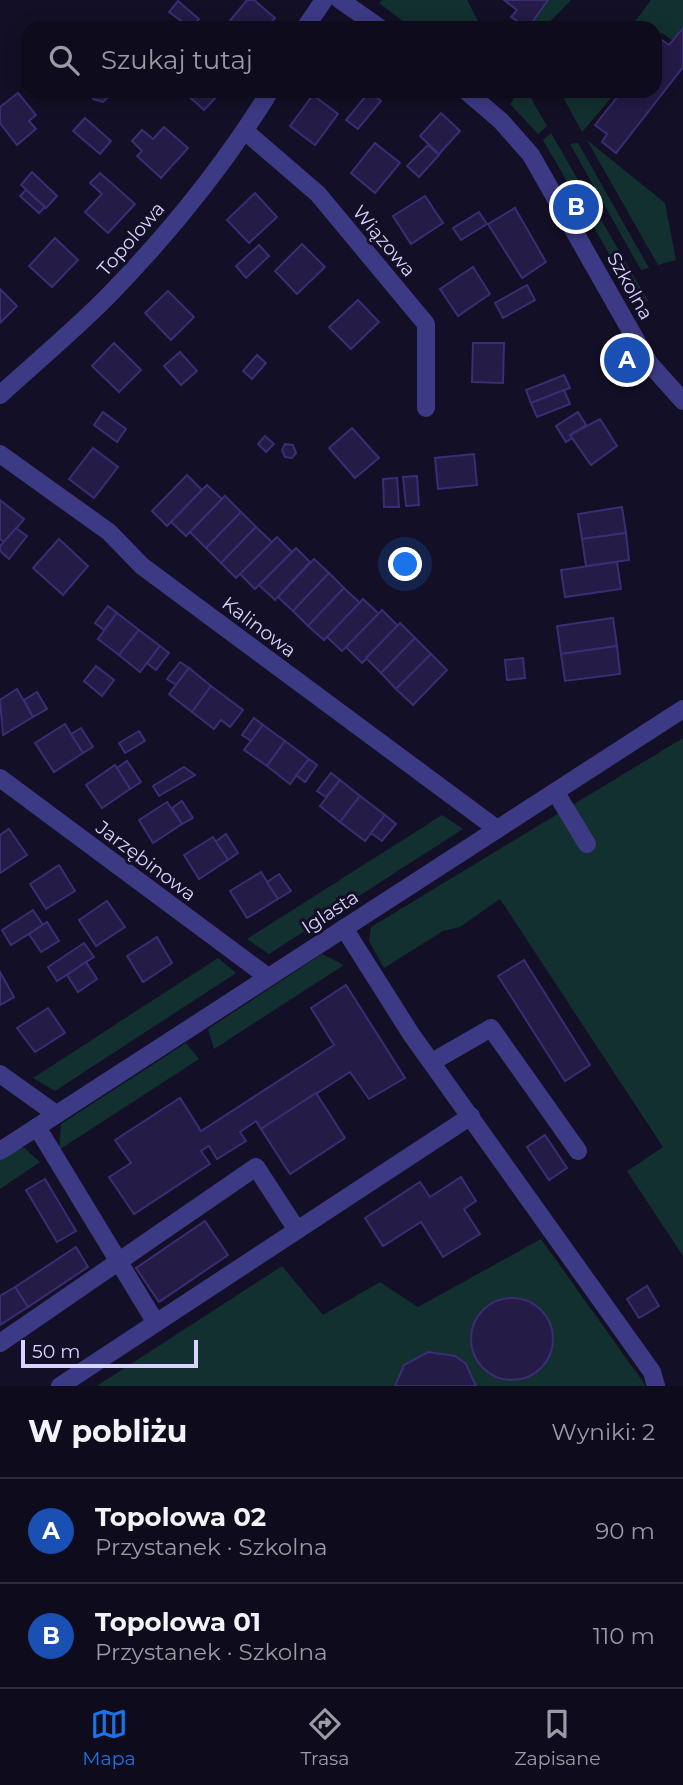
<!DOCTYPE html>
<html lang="pl">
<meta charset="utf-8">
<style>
:root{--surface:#0e0b1c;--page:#1c1929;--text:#f1f3f6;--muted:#9b9ba3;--line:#2e2b3b;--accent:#1a73e8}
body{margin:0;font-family:Montserrat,sans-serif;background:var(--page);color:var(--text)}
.scale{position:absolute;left:21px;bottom:18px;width:177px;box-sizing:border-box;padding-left:7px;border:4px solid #d9d4ff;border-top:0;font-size:19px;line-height:24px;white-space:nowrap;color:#d9d4ff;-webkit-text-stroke:5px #130f26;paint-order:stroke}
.you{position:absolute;left:406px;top:565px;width:24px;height:24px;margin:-18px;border:5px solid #fff;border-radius:50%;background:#1a73e8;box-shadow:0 0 0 10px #1a73e833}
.badge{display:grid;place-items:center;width:46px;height:46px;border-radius:50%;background:var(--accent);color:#fff;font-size:23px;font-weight:700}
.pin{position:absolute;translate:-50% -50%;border:4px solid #fff;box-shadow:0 2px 7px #0006}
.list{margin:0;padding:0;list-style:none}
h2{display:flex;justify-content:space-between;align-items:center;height:91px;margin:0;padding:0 28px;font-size:30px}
h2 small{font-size:23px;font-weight:400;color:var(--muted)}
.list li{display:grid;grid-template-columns:46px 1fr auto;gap:21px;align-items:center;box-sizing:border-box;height:105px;padding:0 28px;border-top:2px solid var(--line)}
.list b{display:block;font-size:26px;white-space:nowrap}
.list p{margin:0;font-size:23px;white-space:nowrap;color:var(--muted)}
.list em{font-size:23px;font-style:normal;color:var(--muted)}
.icon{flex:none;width:38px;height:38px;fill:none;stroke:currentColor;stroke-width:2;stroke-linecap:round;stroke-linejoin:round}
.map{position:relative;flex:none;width:683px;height:1386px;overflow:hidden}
.search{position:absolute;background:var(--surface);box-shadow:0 4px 18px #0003;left:21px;right:21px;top:21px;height:77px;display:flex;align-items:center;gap:18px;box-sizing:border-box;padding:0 24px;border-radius:21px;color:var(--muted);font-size:26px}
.sheet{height:301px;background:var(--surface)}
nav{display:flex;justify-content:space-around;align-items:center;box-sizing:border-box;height:98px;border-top:2px solid var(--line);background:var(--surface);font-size:19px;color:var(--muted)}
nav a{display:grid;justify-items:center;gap:4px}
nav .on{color:var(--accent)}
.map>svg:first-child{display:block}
</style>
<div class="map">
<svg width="683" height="1386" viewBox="0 0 683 1386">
<rect width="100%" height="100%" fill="#130f26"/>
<g fill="#12302f">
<polygon points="382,0 467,0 478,21 404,22 379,3"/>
<polygon points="549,0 571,0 544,28 528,28"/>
<polygon points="651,0 683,0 683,26 672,40 662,33 655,41 655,28 630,28"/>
<polygon points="507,91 527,91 547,126 538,134 510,104 514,99"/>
<polygon points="560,91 617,91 582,132"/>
<polygon points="551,133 648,301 639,305 543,140"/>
<polygon points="587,140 665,203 676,260 658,265"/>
<polygon points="578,143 649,268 641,270 570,144"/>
<polygon points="683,738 683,1256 627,1171 663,1147 500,899 460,927 443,931 384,968 369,941 371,927"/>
<polygon points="442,815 463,829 269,954 247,939"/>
<polygon points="322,954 344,965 214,1049 208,1029"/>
<polygon points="218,958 236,973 55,1091 33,1078"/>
<polygon points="186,1043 199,1059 59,1150 61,1124"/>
<polygon points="22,1146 40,1162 0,1189 0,1160"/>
<polygon points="541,1239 646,1386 97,1386 282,1266 323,1315 380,1282 418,1307"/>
</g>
<g fill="#241b47" stroke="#3b2d73" stroke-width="2">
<polygon points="247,0 254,0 275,18 266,28 224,28"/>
<polygon points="504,0 548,0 528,28 511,17 517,10"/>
<polygon points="178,1 199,19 191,28 169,12"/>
<polygon points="683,28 683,67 616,153 602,142 607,134 595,125 622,91 655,91 655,49 662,40 669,45"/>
<polygon points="91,91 109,91 110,95 103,102 93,99"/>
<polygon points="183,91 222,91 204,110"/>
<polygon points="369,92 381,101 358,129 346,120"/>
<polygon points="18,93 36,115 29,121 36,129 17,145 0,123 0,107"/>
<polygon points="313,95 338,114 315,145 290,126"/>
<polygon points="441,113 460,131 439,154 420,136"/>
<polygon points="85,118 111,141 100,154 73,131"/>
<polygon points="164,127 188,148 161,178 137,156 142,151 132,141 142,130 153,139"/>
<polygon points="375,143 400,163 375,193 351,173"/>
<polygon points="428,145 439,155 419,177 407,166"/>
<polygon points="32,172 57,196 46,208 21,185"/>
<polygon points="100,173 135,204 108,233 85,212 102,194 90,183"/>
<polygon points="26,190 45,207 39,213 20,196"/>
<polygon points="255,193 277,217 249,243 227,220"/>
<polygon points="425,196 443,223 411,244 393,216"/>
<polygon points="515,208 546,262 522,278 488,224"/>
<polygon points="479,212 487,224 461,240 453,228"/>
<polygon points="55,238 78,260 52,287 29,266"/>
<polygon points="302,244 325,267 297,294 275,271"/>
<polygon points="259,245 269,256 246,278 236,266"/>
<polygon points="473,267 490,294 458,316 440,289"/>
<polygon points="527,285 535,300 503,318 495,303"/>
<polygon points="0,289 17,306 0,323"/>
<polygon points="168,291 194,317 171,340 145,313"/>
<polygon points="358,300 379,322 351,349 329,327"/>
<polygon points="114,343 141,370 119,392 92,366"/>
<polygon points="473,343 504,343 503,383 472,382"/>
<polygon points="180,352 197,371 181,385 164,366"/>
<polygon points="257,355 266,363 252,379 243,371"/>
<polygon points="564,375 570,388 531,403 526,390"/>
<polygon points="564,390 570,404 537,417 531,403"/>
<polygon points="103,412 126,429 117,442 94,425"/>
<polygon points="578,412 586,425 570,435 572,438 566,442 556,426"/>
<polygon points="600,419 617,446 591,465 570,435"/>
<polygon points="352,428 379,458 355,478 329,448"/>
<polygon points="265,436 274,444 266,452 258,444"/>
<polygon points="285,444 293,445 296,453 292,458 285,457 282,450"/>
<polygon points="93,448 118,467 94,498 69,479"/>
<polygon points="474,454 477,485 438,489 435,458"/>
<polygon points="187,475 202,490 167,526 152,511"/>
<polygon points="417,476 419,505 406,506 403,477"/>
<polygon points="397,478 399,507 384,507 383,479"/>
<polygon points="207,485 222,499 186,536 171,522"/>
<polygon points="225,496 241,512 206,548 190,532"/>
<polygon points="0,500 24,519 5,543 0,539"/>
<polygon points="622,507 626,533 582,539 578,514"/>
<polygon points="241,512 256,527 221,563 206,548"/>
<polygon points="256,527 272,542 236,578 221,563"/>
<polygon points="16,528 27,536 9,559 0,551 0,546"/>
<polygon points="626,533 629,560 586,566 582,539"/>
<polygon points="277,537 292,552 255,589 240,574"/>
<polygon points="59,539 88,566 63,595 33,568"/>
<polygon points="296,548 310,562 275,600 259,585"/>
<polygon points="314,559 329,573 293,611 278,597"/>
<polygon points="617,562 621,589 565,597 561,570"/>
<polygon points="329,573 344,588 308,626 293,611"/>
<polygon points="344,588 360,603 324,640 308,626"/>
<polygon points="363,599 379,614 342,651 327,637"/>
<polygon points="108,606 117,613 104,630 95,623"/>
<polygon points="382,610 398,626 362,663 346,647"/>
<polygon points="117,613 139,630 119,655 98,639"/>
<polygon points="613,618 617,646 561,654 557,626"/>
<polygon points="400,623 415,638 381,673 366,658"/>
<polygon points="139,630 160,646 140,672 119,655"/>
<polygon points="415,638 431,654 396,689 381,673"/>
<polygon points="160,646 169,653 156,670 147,663"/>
<polygon points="617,646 620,674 565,681 561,654"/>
<polygon points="431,654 447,670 413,705 396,689"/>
<polygon points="523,658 525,678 507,680 505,660"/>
<polygon points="180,662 189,668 176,685 167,679"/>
<polygon points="96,666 114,680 102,696 84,681"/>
<polygon points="189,668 211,686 192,712 169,694"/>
<polygon points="211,686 243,710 230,727 221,720 214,729 192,712"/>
<polygon points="17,689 33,717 3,735 0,700"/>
<polygon points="37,692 47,709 33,717 24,700"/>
<polygon points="254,718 263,725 251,741 242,735"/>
<polygon points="65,724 83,753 54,772 35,743"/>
<polygon points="263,725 285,741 267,766 244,750"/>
<polygon points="81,728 93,747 83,753 71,734"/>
<polygon points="139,731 145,741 125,753 119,743"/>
<polygon points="285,741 309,759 290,784 267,766"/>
<polygon points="309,759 317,765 305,782 296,775"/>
<polygon points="127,761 141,782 130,789 117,768"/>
<polygon points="115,765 130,789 102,808 86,785"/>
<polygon points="184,767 195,775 159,796 153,786"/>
<polygon points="331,773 340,780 326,797 317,791"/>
<polygon points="340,780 360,796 340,822 320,806"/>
<polygon points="360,796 385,815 365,841 340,822"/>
<polygon points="182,801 193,818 182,824 172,808"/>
<polygon points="167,802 182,824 153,843 139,820"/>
<polygon points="385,815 396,824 382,841 371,833"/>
<polygon points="9,829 27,855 0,873 0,835"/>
<polygon points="226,834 238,853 228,860 215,842"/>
<polygon points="213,837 228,860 199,879 184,855"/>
<polygon points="59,865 75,891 46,909 30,884"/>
<polygon points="261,872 278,899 247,918 230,891"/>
<polygon points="279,874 291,891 278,899 267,882"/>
<polygon points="107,901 125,927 96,946 79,920"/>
<polygon points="33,910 43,925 11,945 2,930"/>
<polygon points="47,922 59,941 41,952 29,934"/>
<polygon points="157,937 172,963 143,982 127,956"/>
<polygon points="84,943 94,957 57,981 48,967"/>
<polygon points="524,960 590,1065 565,1081 498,976"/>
<polygon points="86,962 97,979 78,992 67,975"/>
<polygon points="0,972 14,997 0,1005"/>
<polygon points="346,985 405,1078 369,1099 350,1072 261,1129 256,1121 240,1132 246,1141 217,1159 209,1146 201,1151 210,1164 134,1214 109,1177 131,1163 115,1140 180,1098 201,1131 334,1045 311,1008"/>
<polygon points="48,1008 65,1033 35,1052 17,1028"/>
<polygon points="316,1093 345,1138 290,1174 261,1129"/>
<polygon points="545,1135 567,1168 549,1180 527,1147"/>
<polygon points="461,1177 476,1201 464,1209 480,1234 443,1257 421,1222 383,1246 365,1218 420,1182 430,1197"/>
<polygon points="45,1179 76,1231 57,1242 26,1190"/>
<polygon points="205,1221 228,1255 159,1302 136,1268"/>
<polygon points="76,1247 88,1267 28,1307 15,1287"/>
<polygon points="647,1286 659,1306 639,1318 627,1299"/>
<polygon points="15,1287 28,1307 0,1325 0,1296"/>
<circle cx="512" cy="1339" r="41"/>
<polygon points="428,1352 455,1356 466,1364 476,1386 395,1386 404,1365"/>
</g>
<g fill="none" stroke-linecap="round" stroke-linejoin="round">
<g stroke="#3d3a85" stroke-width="18">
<polyline points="340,0 380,28"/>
<polyline points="305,28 324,0"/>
<polyline points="466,91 501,121 531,155 649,363 683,401"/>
<polyline points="245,131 318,194 426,324 426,408"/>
<path d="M0 395C37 361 76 329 111 293 170 232 225 164 270 91"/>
<polyline points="0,454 109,532 142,566 497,829"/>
<polyline points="0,778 268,977"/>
<polyline points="556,793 587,844"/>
<polyline points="344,928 411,1034 652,1372 656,1386"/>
<polyline points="432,1062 491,1028 578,1151"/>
<polyline points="0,1074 56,1114"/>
<polyline points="37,1127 156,1323"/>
<polyline points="0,1151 683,709"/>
<polyline points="0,1343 256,1167 297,1230"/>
<polyline points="60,1386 471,1116"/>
</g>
</g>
<g text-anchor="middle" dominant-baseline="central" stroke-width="6" stroke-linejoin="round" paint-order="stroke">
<g font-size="19" fill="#d9d4ff" stroke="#130f26">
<text transform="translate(131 239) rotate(-49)">Topolowa</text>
<text transform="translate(384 241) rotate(50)">Wiązowa</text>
<text transform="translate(630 286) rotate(61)">Szkolna</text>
<text transform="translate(259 627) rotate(37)">Kalinowa</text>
<text transform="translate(146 861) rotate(37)">Jarzębinowa</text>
<text transform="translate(330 912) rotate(-33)">Iglasta</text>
</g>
</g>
</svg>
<div class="scale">50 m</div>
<div class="you"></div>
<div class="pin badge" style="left:627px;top:360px;background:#1a4fb4">A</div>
<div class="pin badge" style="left:576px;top:207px;background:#1a4fb4">B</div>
<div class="search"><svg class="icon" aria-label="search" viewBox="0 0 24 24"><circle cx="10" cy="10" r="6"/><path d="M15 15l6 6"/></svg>Szukaj tutaj</div>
</div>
<section class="sheet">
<h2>W pobliżu<small>Wyniki: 2</small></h2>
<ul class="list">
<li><span class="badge" style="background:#1a4fb4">A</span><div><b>Topolowa 02</b><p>Przystanek · Szkolna</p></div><em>90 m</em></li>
<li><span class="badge" style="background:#1a4fb4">B</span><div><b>Topolowa 01</b><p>Przystanek · Szkolna</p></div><em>110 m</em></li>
</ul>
</section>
<nav>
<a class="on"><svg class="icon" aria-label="map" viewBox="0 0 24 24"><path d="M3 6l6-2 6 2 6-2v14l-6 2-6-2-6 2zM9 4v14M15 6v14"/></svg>Mapa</a>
<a><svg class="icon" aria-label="directions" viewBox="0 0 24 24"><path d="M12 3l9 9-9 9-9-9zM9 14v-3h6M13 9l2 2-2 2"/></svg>Trasa</a>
<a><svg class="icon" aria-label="saved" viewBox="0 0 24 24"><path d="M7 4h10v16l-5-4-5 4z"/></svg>Zapisane</a>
</nav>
